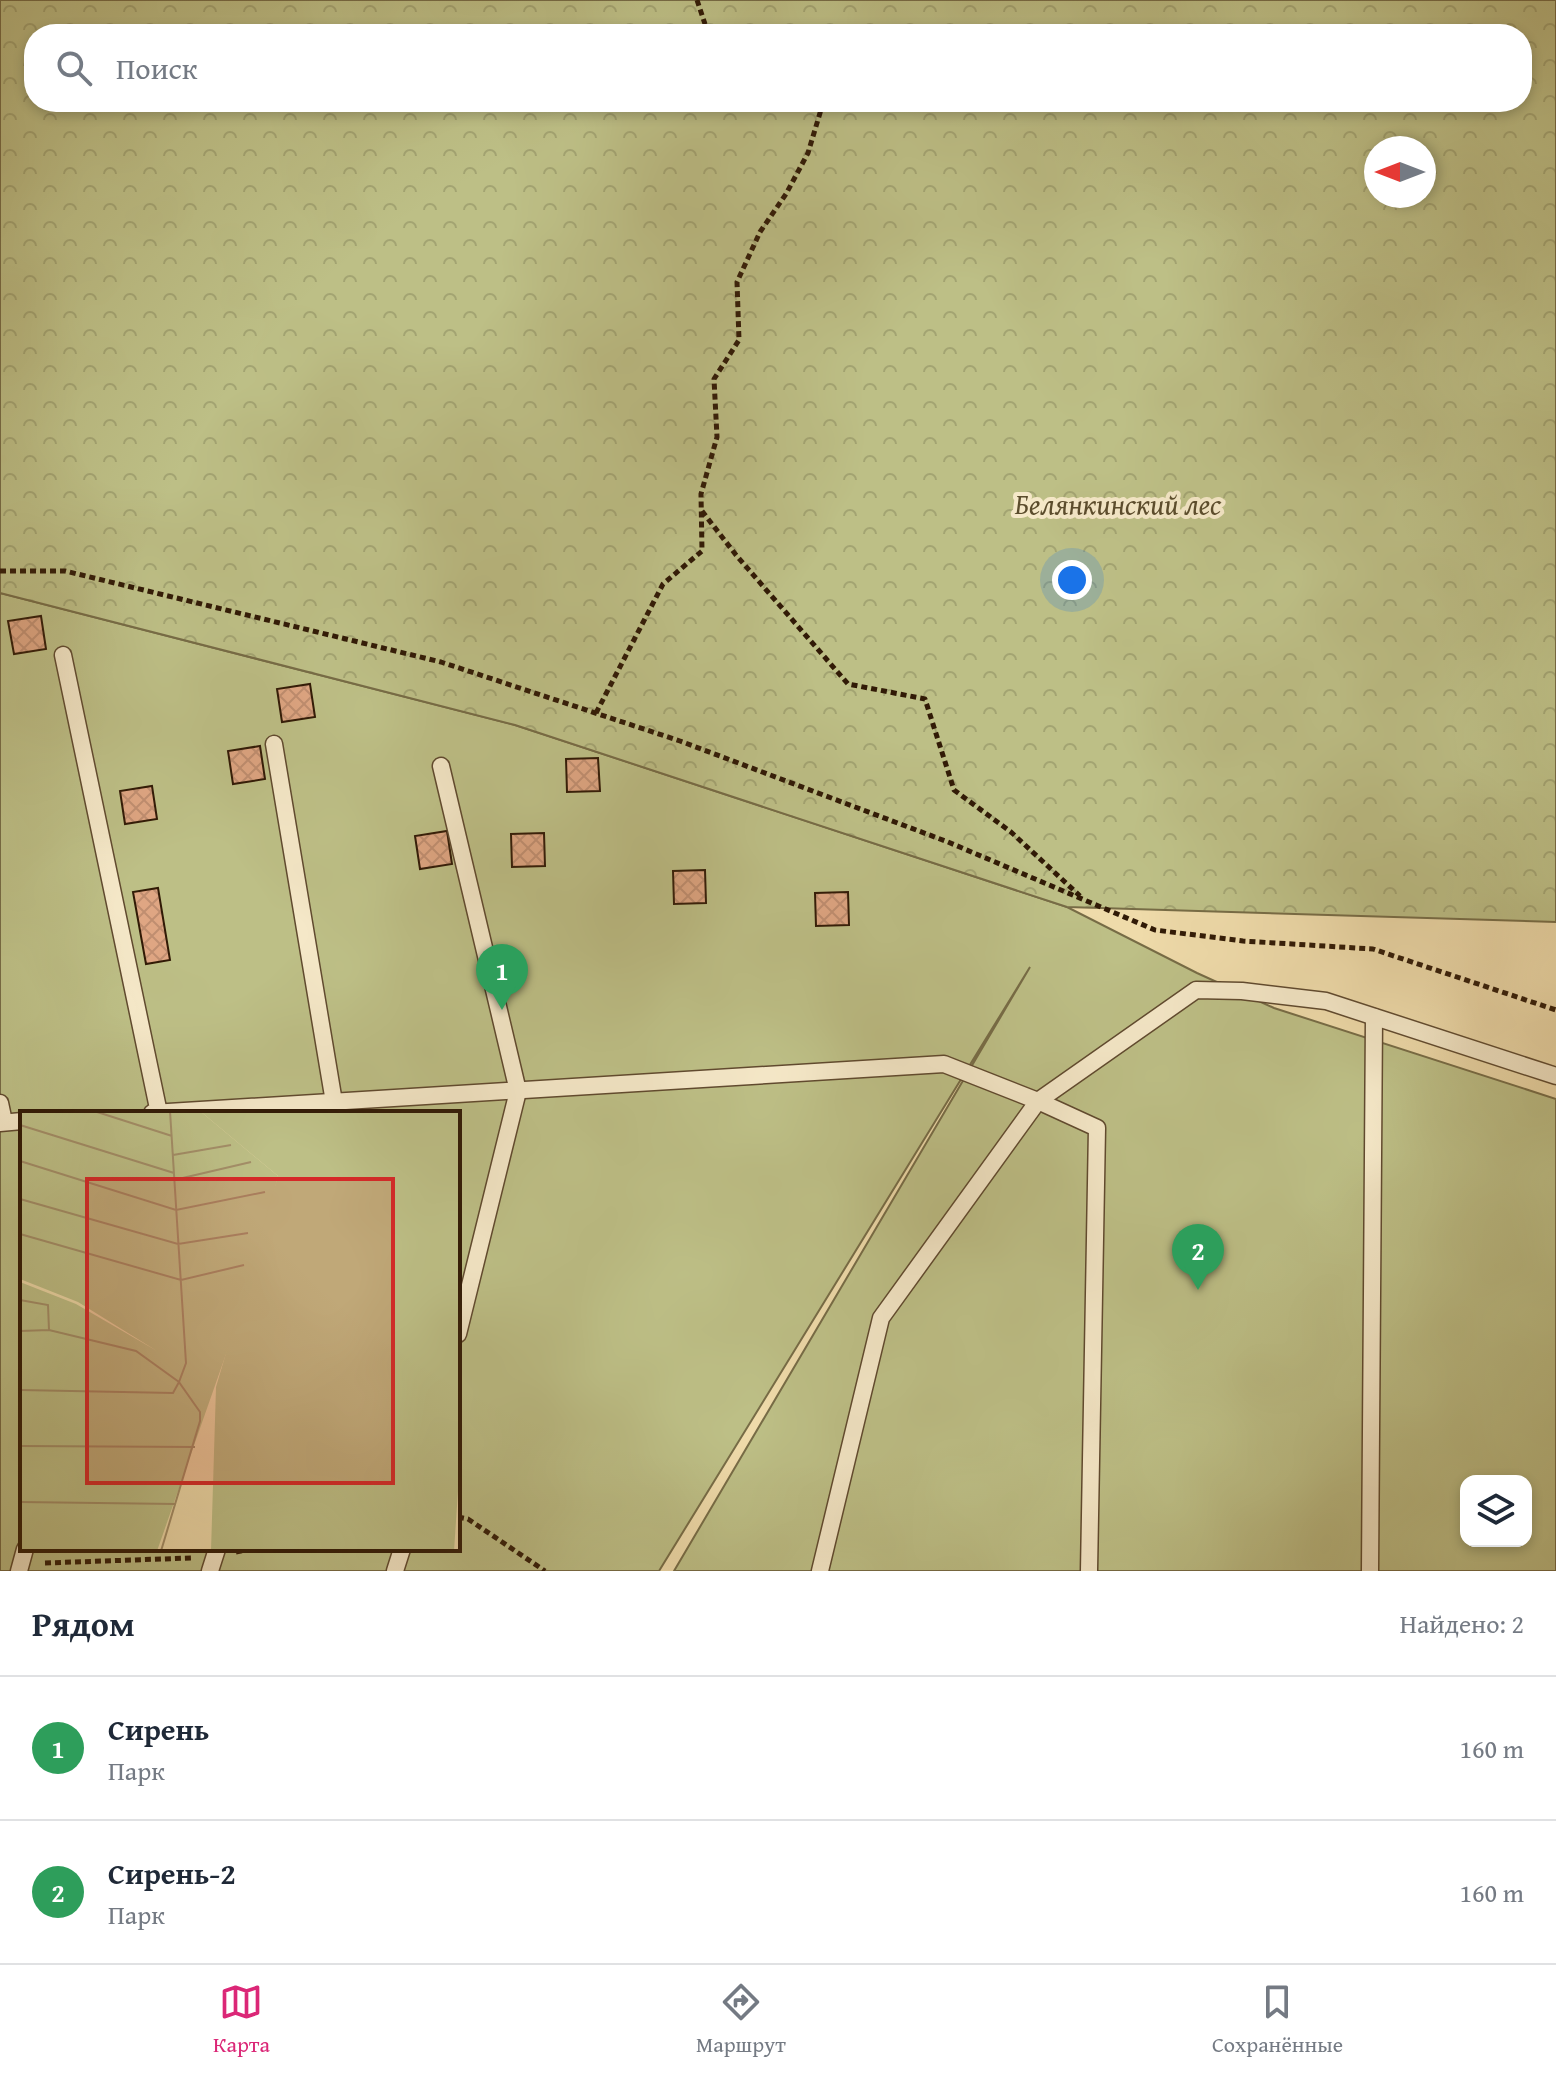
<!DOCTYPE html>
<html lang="ru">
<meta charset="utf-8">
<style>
:root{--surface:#fff;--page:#f6f6f7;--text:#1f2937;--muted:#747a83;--line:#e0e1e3;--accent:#db2777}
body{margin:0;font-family:"Gentium Book Plus",serif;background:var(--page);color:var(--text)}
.controls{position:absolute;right:24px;bottom:24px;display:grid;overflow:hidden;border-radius:16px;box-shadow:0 4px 12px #0003}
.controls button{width:72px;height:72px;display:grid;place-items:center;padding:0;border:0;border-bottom:2px solid var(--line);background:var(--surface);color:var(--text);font:40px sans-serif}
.compass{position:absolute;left:1364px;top:136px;width:72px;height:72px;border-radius:50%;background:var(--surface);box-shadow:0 4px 12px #0003;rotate:270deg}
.you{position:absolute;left:1072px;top:580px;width:28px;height:28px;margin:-20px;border:6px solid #fff;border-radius:50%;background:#1a73e8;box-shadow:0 0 0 12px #1a73e833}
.badge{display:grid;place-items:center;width:52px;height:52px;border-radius:50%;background:var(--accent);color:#fff;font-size:26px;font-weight:700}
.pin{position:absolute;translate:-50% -66px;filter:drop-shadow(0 2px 4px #0008)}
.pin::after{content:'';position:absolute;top:42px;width:28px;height:24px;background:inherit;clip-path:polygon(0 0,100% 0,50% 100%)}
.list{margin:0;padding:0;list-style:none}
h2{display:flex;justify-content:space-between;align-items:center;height:104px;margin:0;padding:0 32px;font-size:34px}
h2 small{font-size:26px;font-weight:400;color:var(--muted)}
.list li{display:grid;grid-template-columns:52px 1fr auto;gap:24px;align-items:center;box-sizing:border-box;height:144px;padding:0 32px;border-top:2px solid var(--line)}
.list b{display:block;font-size:30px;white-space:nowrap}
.list p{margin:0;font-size:26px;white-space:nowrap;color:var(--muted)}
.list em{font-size:26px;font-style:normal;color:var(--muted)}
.icon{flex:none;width:44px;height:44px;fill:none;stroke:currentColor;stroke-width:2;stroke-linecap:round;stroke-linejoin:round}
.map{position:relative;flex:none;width:1556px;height:1571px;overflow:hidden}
.search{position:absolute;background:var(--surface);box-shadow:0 4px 12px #0003;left:24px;right:24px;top:24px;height:88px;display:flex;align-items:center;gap:20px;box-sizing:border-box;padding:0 28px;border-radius:32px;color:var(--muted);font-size:30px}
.sheet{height:392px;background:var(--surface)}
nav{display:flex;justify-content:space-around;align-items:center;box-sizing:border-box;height:112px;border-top:2px solid var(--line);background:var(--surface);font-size:22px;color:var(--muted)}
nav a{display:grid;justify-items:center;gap:4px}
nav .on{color:var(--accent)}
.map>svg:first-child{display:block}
</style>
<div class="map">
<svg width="1556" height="1571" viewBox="0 0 1556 1571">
<defs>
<pattern id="forest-crowns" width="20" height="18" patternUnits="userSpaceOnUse" patternTransform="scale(2)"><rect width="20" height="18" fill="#bdbf86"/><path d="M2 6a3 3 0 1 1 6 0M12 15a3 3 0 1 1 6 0" fill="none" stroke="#a3a472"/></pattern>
<pattern id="building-cross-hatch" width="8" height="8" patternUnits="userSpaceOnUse" patternTransform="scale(2)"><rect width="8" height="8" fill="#dfa683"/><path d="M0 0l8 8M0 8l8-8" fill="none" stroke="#c08e70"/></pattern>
</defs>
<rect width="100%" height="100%" fill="#efdbaa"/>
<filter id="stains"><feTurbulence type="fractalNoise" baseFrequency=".0025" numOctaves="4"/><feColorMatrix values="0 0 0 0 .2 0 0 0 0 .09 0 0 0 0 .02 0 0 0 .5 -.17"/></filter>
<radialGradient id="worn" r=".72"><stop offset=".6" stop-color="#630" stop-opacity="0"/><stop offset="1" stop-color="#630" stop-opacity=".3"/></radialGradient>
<path fill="#bdbf86" stroke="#776c46" stroke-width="2" fill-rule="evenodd" d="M0 593 515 725 1067 907 1197 973 1274 1008 1556 1099V1571H674L1030 967 659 1571H0ZM22 1113H458V1549H22ZM1466 1481H1526V1541H1466Z"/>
<path fill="url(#forest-crowns)" stroke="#776c46" stroke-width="2" fill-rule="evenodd" d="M0 0H1556V922L1067 907 515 725 0 593ZM34 34H1522V102H34ZM1376 148H1424V196H1376Z"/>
<g fill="url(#building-cross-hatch)" stroke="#311a06" stroke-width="2">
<polygon points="41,616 46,649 14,654 8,621"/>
<polygon points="310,684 315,717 282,722 277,689"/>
<polygon points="260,746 265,779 233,784 228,751"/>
<polygon points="598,758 600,791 567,792 566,759"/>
<polygon points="152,786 157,819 125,824 120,791"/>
<polygon points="447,831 452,864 420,869 415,836"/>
<polygon points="544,833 545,866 512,867 511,834"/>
<polygon points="705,870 706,903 674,904 673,871"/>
<polygon points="158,888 170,960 146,964 133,892"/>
<polygon points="848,892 849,925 816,926 815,893"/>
</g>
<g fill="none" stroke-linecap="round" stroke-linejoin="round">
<defs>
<g id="service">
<polyline points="63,655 159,1113"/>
<polyline points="274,744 334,1102 332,1109"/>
<polyline points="441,766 518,1091 458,1334"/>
<polyline points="0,1103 4,1122"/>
<polyline points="152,1113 944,1064 1038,1101 1196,990 1242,991 1326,1001 1556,1076"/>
<polyline points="0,1123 22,1121"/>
<polyline points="19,1571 25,1549"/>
<polyline points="210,1571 217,1549"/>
<polyline points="395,1571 402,1549"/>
<polyline points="820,1571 881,1318 1038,1101 1097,1128 1089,1571"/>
<polyline points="1370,1571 1374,1017"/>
</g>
</defs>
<use href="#service" stroke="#604a2f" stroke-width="19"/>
<g stroke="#311a06" stroke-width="5" stroke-dasharray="6 4" stroke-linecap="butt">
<polyline points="697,0 705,24 711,34"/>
<polyline points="702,511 736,555 848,684 925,699 954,790 1011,832 1080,896"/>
<polyline points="0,571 65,571 441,662 680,741 948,842 1155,930 1243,941 1373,949 1556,1010"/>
<polyline points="596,713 663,584 702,551 701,494 717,437 714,379 739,340 737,282 760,232 786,194 808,153 823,103 810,102"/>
<polyline points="458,1517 468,1519 545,1571"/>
<polyline points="236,1552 252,1549"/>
<polyline points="45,1563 191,1558"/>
</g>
<use href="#service" stroke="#f5e8c8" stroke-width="16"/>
</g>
<g text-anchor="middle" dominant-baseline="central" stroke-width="8" stroke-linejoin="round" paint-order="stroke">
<g font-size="28" font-style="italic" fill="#5b4c2c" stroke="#f5e8c8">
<text x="1118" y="503">Белянкинский лес</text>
</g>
</g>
<g transform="translate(20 1111)">
<rect width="440" height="440" fill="#efdbaa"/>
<path d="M0 0H180L258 65 232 169 137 440H0V171L56 193 137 240 58 191 0 168Z" fill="#bdbf86"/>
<path d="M180 0H440V350L434 440H191L196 276 258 65Z" fill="#bdbf86"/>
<path fill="none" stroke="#a38e68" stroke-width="2" d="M74 0 152 25M0 14 154 62M153 44 211 34M0 50 156 99 245 81M154 69 231 51M0 88 158 133 228 122M0 123 161 169 224 154M0 189 28 194 29 219M0 220 29 219 116 240 159 271 153 282 0 279M0 335 175 336M0 391 156 393M141 440 180 310V301L159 271 166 252 150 0"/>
<path fill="#d62828" fill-opacity="0.15" stroke="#d62828" stroke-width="4" d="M67 68H373V372H67Z"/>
<rect width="440" height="440" fill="none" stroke="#311a06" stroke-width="4"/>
</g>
<rect width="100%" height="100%" filter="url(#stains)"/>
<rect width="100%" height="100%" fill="url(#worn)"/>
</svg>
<div class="controls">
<button><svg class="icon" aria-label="layers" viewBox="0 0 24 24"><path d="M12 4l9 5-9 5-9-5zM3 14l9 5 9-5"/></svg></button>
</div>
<svg class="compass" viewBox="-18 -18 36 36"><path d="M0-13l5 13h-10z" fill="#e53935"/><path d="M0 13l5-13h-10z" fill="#747a83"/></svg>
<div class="you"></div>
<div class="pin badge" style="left:502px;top:1010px;background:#2e9e5b">1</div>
<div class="pin badge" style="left:1198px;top:1290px;background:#2e9e5b">2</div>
<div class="search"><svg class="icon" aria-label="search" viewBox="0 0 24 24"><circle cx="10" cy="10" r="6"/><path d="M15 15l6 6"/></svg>Поиск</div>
</div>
<section class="sheet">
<h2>Рядом<small>Найдено: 2</small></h2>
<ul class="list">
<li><span class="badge" style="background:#2e9e5b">1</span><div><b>Сирень</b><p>Парк</p></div><em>160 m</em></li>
<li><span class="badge" style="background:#2e9e5b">2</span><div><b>Сирень-2</b><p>Парк</p></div><em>160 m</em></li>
</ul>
</section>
<nav>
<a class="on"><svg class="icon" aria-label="map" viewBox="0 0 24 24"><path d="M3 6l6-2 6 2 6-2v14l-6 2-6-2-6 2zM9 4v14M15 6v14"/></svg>Карта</a>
<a><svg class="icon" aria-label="directions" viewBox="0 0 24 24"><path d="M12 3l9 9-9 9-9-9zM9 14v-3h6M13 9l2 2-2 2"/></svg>Маршрут</a>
<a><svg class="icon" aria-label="saved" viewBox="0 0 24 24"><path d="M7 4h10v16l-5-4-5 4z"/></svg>Сохранённые</a>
</nav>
